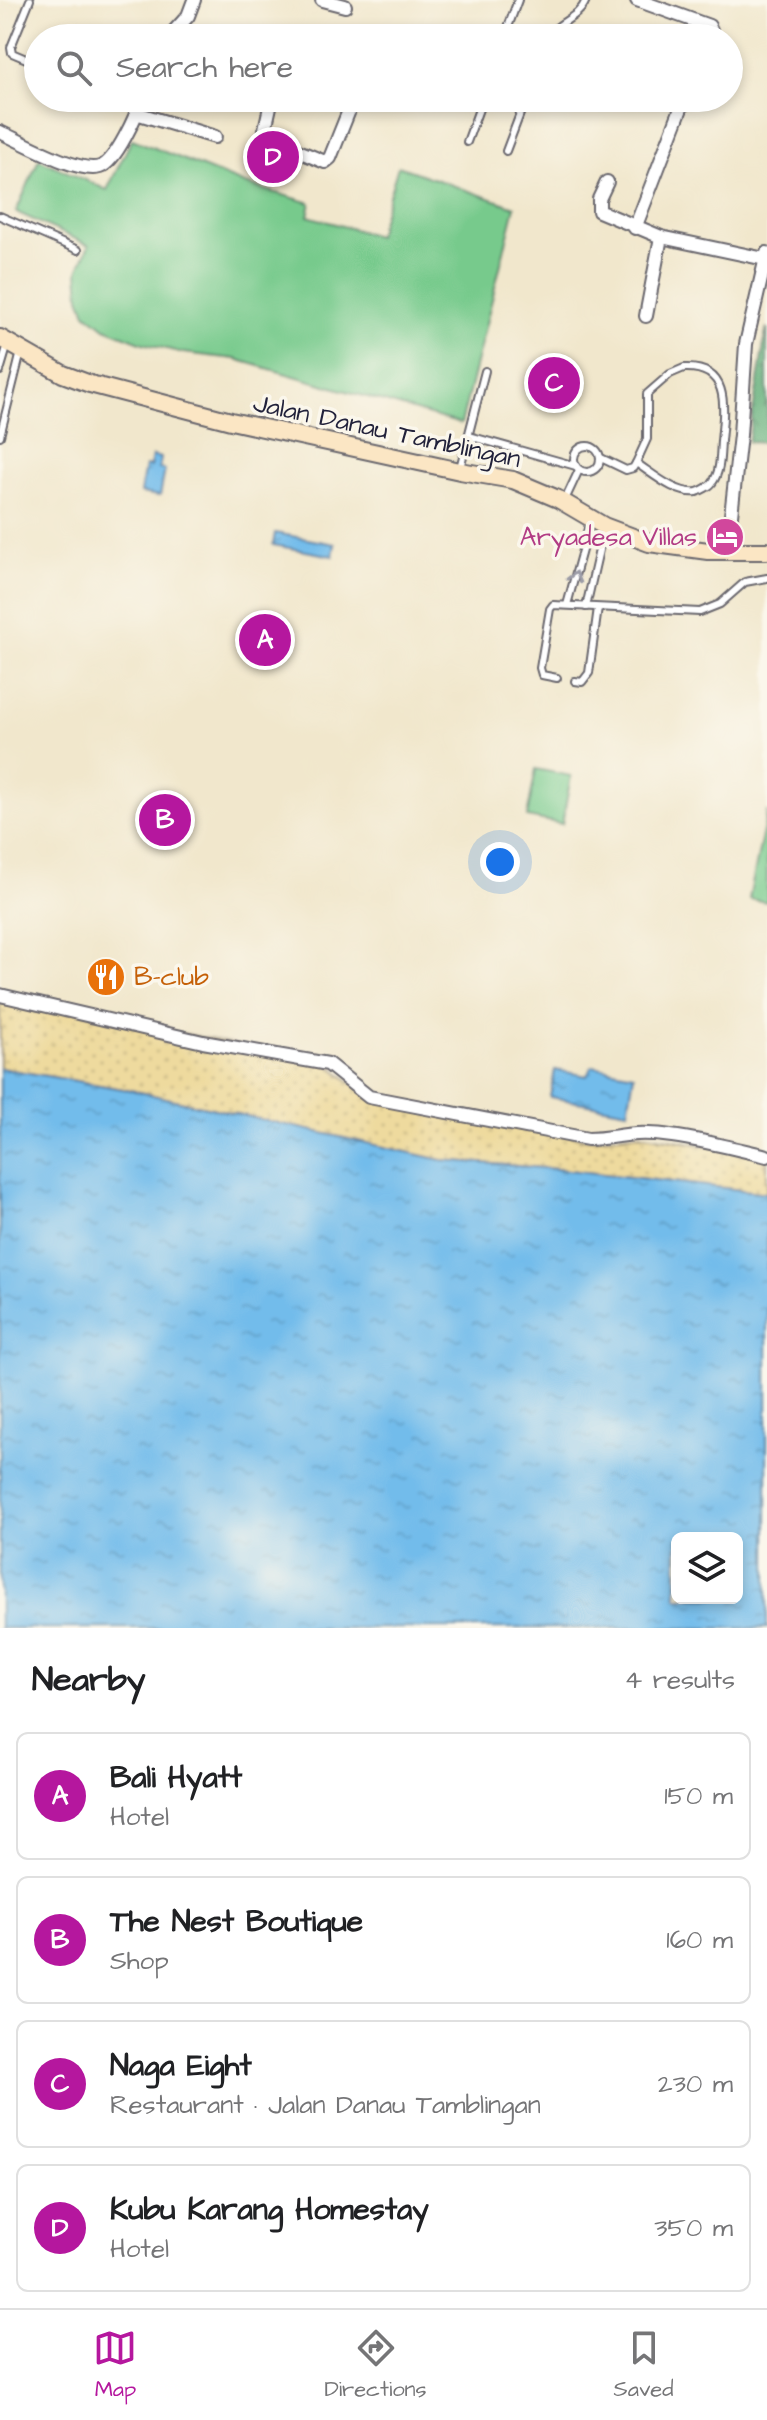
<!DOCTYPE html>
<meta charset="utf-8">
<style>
:root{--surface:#fff;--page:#f2f2f2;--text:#202124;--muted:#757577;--line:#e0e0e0;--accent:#b5179e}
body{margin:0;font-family:"Architects Daughter",sans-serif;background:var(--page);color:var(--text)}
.controls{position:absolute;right:24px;bottom:24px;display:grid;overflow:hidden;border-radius:12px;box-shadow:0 4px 12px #0003}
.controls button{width:72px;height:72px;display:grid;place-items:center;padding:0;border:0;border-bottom:2px solid var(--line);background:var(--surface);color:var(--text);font:40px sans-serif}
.you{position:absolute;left:500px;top:862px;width:28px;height:28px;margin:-20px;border:6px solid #fff;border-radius:50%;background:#1a73e8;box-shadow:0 0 0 12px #1a73e833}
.badge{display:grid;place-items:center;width:52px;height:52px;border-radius:50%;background:var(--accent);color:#fff;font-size:26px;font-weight:700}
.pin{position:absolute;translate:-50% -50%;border:4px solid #fff;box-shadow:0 2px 8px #0006}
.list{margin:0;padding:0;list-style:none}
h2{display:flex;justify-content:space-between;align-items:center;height:104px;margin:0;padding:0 32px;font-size:34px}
h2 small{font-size:26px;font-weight:400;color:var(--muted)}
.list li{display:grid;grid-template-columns:52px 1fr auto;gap:24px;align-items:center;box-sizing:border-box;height:128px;margin:0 16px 16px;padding:0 16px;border:2px solid var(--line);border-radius:12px}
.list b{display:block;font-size:30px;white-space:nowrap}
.list p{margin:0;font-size:26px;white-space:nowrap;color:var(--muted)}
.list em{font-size:26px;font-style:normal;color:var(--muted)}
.icon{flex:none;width:44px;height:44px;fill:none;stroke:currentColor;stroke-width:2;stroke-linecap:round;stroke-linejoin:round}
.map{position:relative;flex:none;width:767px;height:1628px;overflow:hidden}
.search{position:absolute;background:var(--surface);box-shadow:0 4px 12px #0003;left:24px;right:24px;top:24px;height:88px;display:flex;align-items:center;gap:20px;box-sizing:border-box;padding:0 28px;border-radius:44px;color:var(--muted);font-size:30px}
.sheet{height:680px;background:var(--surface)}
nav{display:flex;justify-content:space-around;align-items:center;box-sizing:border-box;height:112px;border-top:2px solid var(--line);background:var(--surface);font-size:22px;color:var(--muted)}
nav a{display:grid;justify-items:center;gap:4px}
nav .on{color:var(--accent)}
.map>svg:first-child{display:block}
</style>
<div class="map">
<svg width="767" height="1628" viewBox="0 0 767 1628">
<defs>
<pattern id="forest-crowns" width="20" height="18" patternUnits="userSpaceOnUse" patternTransform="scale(2)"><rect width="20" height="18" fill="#61ae78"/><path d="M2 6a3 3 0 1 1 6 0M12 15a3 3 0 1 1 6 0" fill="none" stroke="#508d64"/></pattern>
<pattern id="sand-dots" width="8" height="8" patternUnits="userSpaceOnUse" patternTransform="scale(2)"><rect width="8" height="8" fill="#eeda9e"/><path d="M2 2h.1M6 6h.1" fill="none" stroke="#ccbb89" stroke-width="1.8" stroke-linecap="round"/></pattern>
<pattern id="water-ripples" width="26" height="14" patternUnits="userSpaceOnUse" patternTransform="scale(2)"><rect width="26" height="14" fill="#72bceb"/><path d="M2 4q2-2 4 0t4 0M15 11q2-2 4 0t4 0" fill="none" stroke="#62a1ca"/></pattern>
</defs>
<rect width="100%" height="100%" fill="#fbf7ec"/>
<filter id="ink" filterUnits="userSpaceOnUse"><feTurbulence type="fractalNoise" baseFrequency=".0125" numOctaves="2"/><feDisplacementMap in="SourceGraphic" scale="16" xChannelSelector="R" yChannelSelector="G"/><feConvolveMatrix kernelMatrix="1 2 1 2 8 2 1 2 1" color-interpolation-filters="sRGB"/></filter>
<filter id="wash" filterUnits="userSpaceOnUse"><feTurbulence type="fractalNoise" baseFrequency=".006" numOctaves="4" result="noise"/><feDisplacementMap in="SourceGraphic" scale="32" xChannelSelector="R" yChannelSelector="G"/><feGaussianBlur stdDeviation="1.8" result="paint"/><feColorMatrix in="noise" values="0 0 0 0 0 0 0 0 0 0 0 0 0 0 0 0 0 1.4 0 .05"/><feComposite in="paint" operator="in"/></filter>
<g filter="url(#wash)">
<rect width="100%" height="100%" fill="#f1e7cc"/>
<g fill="#77ca8c" stroke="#4c7664" stroke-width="2">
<polygon points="132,139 245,184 311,203 308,216 377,236 398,166 515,207 461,424 235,359 183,353 143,343 105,328 86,313 80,297 78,271 89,245 16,212 39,159 107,190"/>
<polygon points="536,769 571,776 562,824 527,817"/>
<polygon points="767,811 767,902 749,899"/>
</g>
<polygon fill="url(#forest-crowns)" stroke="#42685a" stroke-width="2" points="767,328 767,443 748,442 765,337"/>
<polygon fill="url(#sand-dots)" stroke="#887e6c" stroke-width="2" points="0,995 328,1064 369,1097 588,1139 638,1134 767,1156 767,1193 569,1170 442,1160 135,1091 0,1068"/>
<g fill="url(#water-ripples)" stroke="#4a6f93" stroke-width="2" fill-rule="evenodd">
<polygon points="152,456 161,458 159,469 165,470 160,496 140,493 145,466 150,467"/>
<polygon points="275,533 335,544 333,556 273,545"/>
<polygon points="592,1066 634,1074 628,1111 550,1097 555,1070 587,1076"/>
<path d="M0 1068 135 1091 442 1160 569 1170 767 1193V1628H0ZM677 1538H737V1598H677Z"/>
</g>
</g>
<g filter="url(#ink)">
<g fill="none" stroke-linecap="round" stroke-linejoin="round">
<defs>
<g id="lane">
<polyline points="30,0 11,47 12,53 38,64"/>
<polyline points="504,38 518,0"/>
<path d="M548 38C557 21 579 19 586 0"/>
<polyline points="124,98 140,104"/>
<polyline points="467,142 483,98"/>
<polyline points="506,151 526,98"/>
<polyline points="0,216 78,250"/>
<path d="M684 368C731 366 724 408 721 441 720 454 721 472 712 483 710 486 701 491 697 492 676 495 652 473 636 463L647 439V394L670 374Z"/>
<polyline points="0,371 8,344"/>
<polyline points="0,436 21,352"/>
<polyline points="469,436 576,466"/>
<circle cx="587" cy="459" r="13"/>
<polyline points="601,458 626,470 633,468 636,463"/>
<polyline points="460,468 485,371"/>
<polyline points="564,502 579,470"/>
<polyline points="567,605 590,521"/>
<polyline points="586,607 604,528"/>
<polyline points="557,678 542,675 540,668 550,609 553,605 700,612 720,604 745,582 767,578"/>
<polyline points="575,681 582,682 589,673 598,608"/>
</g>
<g id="street">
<polyline points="322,0 345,6"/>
<polyline points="637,0 709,26 711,30 708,38"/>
<polyline points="170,35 239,38"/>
<polyline points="168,38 188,16 194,0"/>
<polyline points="272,98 265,129 269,139 325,162 330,158 354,98"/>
<polyline points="136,113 215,137"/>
<path d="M0 132C23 142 78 174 100 167 116 162 137 114 142 98"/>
<polyline points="607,182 599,199 599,211 661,237 765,259"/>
<polyline points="635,228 685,98"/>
<polyline points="646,316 661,237"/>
<polyline points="727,551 740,435 746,344 767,253"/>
<path d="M0 995 203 1042 328 1064 369 1097 588 1139C605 1139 620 1135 637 1134 671 1132 733 1148 767 1156"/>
</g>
<polyline id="secondary" points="0,338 63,374 90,384 231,421 460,471 513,480 558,499 604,526 649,543 708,551 767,551"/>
</defs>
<use href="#lane" stroke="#6a676e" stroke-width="10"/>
<use href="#street" stroke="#6a676e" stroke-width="16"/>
<use href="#secondary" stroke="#6a676e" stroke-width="20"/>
<use href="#lane" stroke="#fff" stroke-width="6"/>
<use href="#street" stroke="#fff" stroke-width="12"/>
<use href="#secondary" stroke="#fbe6c4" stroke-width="16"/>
</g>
<defs><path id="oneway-chevron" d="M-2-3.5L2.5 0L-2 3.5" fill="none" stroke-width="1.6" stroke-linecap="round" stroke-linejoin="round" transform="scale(2)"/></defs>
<use stroke="#9c9ca7" href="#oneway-chevron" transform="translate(575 577) rotate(-75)"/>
</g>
<defs>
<symbol id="hotel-disc" viewBox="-11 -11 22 22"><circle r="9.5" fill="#d1479c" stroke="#fbf7ec"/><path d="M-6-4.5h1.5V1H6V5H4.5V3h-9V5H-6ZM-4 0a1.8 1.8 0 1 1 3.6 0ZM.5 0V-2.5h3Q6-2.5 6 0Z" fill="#fff"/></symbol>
<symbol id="restaurant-disc" viewBox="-11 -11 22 22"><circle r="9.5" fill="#e8710a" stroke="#fbf7ec"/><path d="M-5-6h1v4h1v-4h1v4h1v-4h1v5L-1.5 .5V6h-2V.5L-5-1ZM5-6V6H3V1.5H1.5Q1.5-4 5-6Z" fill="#fff"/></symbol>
</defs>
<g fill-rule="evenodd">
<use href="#hotel-disc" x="703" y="515" width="44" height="44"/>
<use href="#restaurant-disc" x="84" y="955" width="44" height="44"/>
</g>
<g text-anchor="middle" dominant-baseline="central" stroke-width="7" stroke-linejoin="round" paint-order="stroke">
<g font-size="26" fill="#22223b" stroke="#fbf7ec">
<text transform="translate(387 431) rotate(12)">Jalan Danau Tamblingan</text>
</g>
<g font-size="26" fill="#b23c85" stroke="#fbf7ec" text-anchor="end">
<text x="697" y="537">Aryadesa Villas</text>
</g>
<g font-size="26" fill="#c56008" stroke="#fbf7ec" text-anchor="start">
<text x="134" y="977">B-club</text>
</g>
</g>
</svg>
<div class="controls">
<button><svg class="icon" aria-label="layers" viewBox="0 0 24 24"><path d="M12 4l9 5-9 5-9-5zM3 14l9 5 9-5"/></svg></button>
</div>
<div class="you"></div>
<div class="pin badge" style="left:265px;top:640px">A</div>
<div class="pin badge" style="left:165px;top:820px">B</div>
<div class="pin badge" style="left:554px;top:383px">C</div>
<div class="pin badge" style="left:273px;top:157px">D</div>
<div class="search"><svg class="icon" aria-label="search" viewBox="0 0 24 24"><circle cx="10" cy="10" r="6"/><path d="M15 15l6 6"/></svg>Search here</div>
</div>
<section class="sheet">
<h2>Nearby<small>4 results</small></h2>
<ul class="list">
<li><span class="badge">A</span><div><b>Bali Hyatt</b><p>Hotel</p></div><em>150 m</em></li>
<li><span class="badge">B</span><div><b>The Nest Boutique</b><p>Shop</p></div><em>160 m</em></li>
<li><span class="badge">C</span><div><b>Naga Eight</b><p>Restaurant · Jalan Danau Tamblingan</p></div><em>230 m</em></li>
<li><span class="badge">D</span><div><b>Kubu Karang Homestay</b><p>Hotel</p></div><em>350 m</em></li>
</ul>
</section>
<nav>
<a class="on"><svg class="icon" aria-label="map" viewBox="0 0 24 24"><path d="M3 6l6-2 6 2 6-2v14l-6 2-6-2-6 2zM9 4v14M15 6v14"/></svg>Map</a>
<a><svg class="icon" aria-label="directions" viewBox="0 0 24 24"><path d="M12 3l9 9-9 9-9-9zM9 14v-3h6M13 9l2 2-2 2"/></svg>Directions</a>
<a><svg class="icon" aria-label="saved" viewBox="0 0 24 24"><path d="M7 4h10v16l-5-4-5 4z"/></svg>Saved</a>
</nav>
